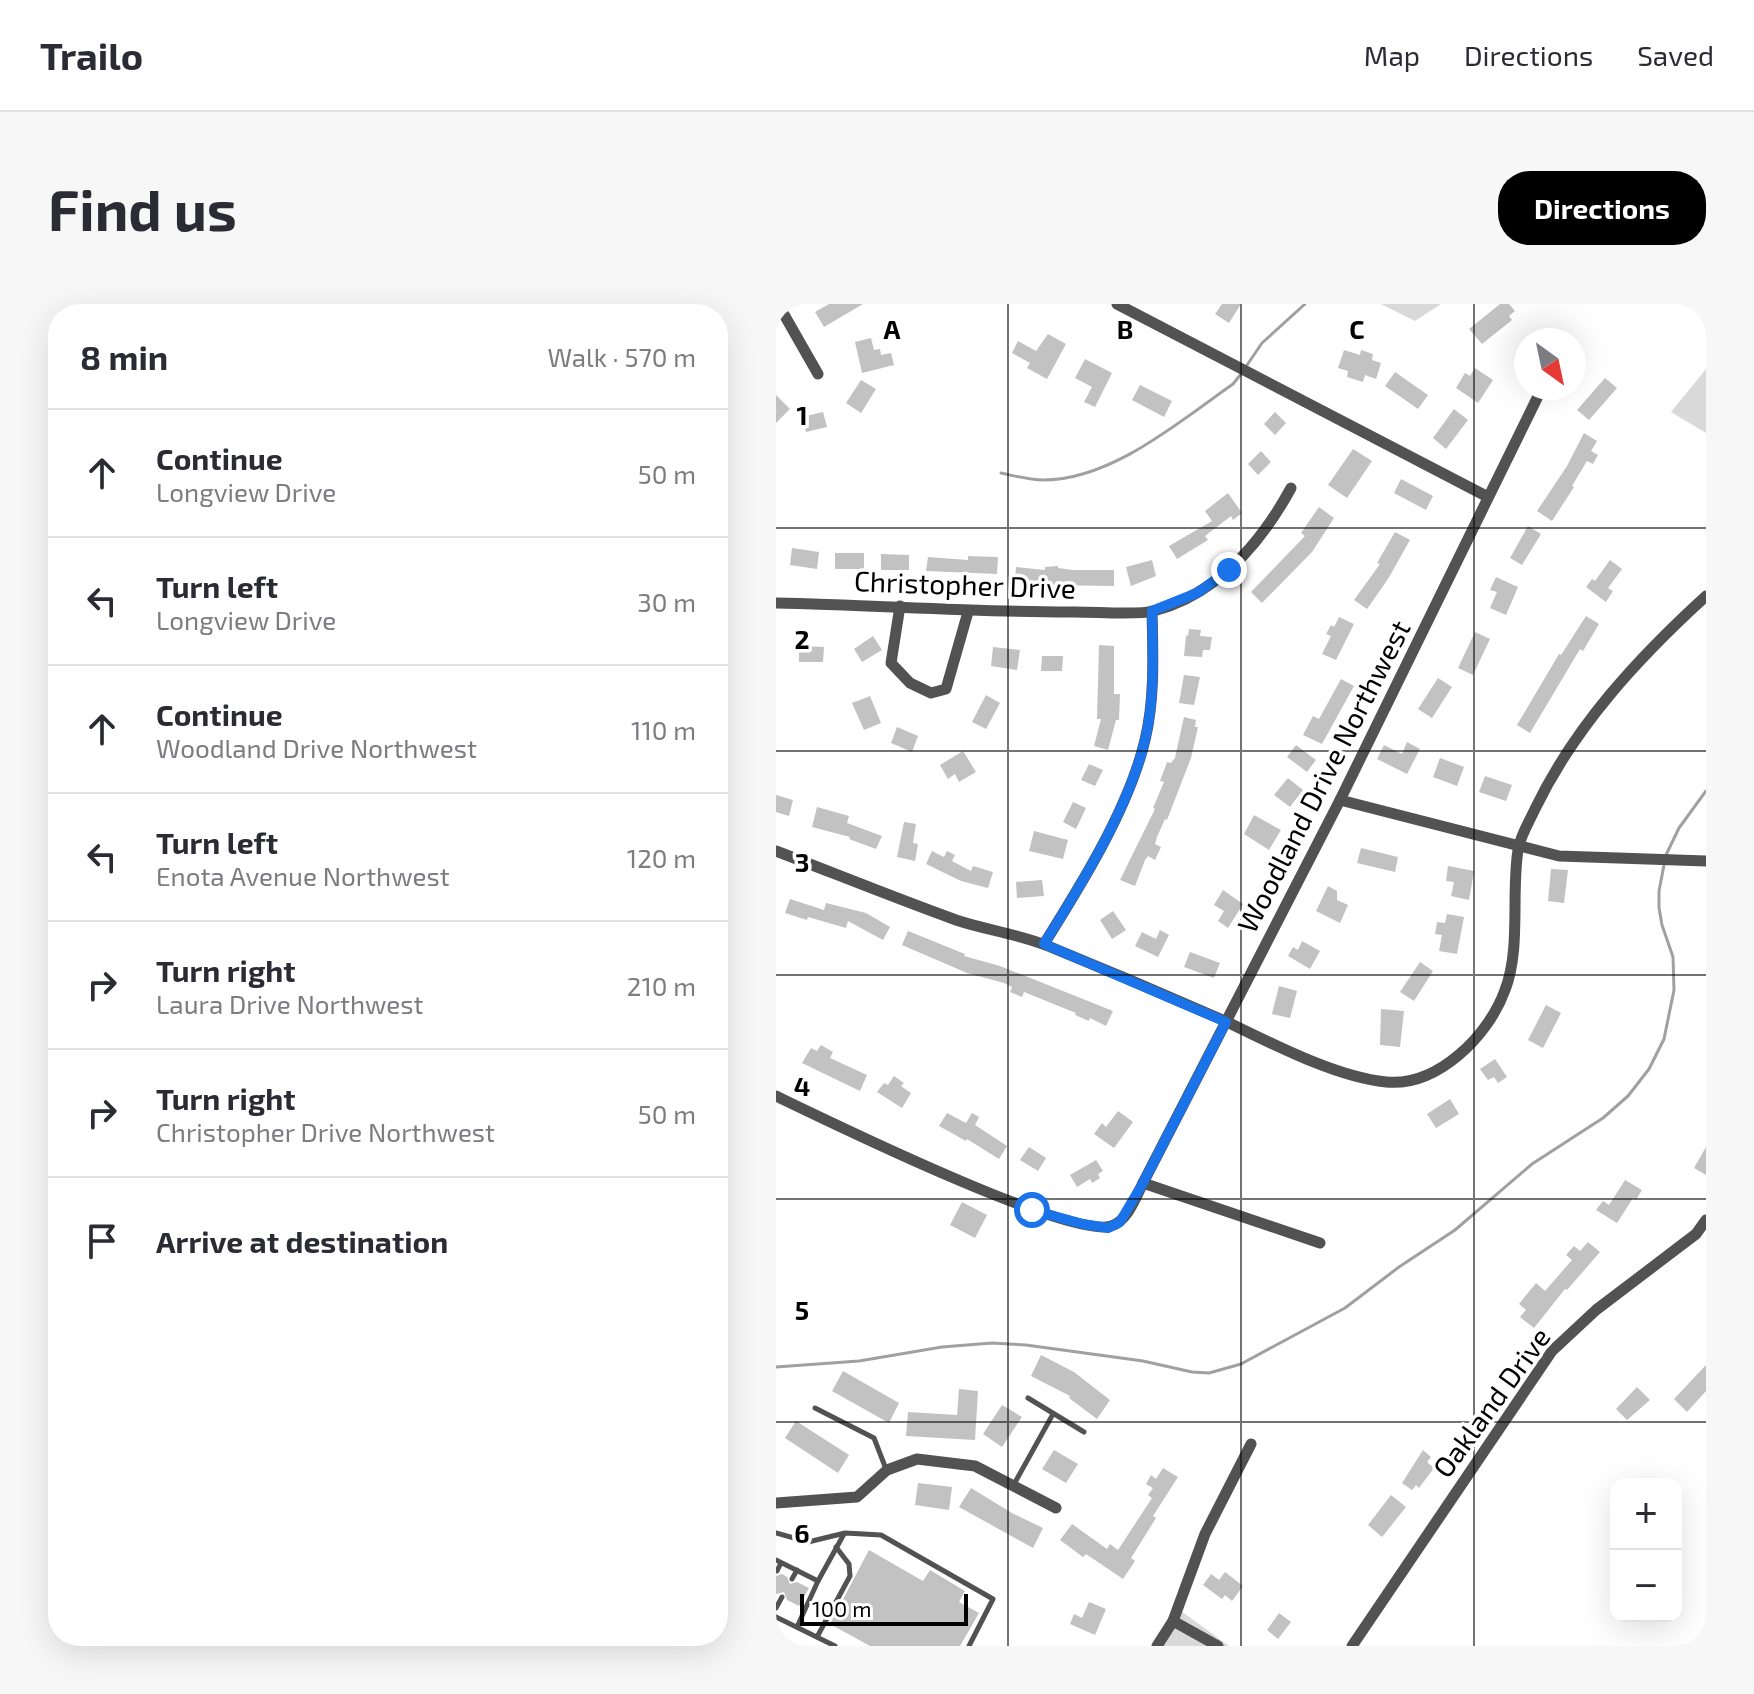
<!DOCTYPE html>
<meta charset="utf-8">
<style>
:root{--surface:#fff;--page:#f7f7f7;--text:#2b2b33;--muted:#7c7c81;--line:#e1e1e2;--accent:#000}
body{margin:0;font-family:"Exo 2",sans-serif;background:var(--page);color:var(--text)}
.controls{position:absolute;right:24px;bottom:24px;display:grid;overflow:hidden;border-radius:16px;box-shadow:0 8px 32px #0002}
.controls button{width:72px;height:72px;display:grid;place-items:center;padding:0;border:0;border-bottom:2px solid var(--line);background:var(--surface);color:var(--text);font:40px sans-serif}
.compass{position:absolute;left:738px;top:24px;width:72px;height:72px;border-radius:50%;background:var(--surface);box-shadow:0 8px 32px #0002;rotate:147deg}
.scale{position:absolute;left:24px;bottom:20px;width:168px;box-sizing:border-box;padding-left:8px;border:4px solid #000;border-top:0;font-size:22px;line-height:28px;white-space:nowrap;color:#000;-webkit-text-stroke:6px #fff;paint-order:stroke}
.stop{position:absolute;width:24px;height:24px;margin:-18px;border:6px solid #1a73e8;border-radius:50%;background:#fff}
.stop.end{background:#1a73e8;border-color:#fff;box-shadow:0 2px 8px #0008}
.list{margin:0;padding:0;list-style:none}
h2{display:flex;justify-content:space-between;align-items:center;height:104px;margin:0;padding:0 32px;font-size:34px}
h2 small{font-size:26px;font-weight:400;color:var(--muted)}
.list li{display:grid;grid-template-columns:52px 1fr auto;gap:24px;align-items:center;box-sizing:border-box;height:128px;padding:0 32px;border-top:2px solid var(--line)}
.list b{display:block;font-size:30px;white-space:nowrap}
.list p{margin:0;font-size:26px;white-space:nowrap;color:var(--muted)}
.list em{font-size:26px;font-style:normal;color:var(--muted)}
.icon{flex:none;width:44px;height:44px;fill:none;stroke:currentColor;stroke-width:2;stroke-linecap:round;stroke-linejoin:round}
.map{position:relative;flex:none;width:930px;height:1342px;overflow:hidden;border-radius:32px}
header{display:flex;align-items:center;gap:48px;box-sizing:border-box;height:112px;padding:0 40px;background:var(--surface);border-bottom:2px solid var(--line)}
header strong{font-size:38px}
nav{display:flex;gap:44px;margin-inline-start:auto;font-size:28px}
.intro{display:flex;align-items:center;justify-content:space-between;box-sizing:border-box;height:192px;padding:0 48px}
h1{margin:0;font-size:56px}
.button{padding:20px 36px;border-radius:32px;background:var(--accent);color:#fff;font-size:28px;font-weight:700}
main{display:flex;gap:48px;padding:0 48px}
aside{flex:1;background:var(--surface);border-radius:32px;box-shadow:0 8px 32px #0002}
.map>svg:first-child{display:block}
</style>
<header>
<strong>Trailo</strong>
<nav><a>Map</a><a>Directions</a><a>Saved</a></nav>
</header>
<div class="intro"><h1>Find us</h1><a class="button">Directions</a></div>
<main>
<aside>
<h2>8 min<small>Walk · 570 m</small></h2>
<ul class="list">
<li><svg class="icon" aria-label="ahead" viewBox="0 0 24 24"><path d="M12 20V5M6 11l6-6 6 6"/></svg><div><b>Continue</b><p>Longview Drive</p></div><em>50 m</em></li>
<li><svg class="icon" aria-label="left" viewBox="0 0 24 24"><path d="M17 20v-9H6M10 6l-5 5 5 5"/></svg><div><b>Turn left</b><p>Longview Drive</p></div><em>30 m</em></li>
<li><svg class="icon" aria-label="ahead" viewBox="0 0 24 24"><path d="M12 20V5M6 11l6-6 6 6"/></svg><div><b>Continue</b><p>Woodland Drive Northwest</p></div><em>110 m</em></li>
<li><svg class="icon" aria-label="left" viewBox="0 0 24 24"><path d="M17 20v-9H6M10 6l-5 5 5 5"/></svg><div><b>Turn left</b><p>Enota Avenue Northwest</p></div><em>120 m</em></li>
<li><svg class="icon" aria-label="right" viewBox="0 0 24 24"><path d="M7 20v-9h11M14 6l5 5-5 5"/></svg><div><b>Turn right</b><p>Laura Drive Northwest</p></div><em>210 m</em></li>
<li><svg class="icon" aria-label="right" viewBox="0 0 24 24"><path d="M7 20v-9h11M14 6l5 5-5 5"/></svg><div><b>Turn right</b><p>Christopher Drive Northwest</p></div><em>50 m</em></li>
<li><svg class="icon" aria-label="arrive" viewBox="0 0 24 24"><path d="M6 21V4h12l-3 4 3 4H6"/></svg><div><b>Arrive at destination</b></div></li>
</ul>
</aside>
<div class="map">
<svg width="930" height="1342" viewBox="0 0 930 1342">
<rect width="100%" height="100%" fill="#fff"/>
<g fill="#d9d9d9">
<polygon points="605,0 665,0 639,17"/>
<polygon points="930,65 930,129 895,108"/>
<polygon points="405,1307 453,1342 382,1342"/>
</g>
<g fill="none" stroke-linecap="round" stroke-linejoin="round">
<g stroke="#a0a0a0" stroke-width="3">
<polyline points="469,64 486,39 529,0"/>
<path d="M225 169C239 172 253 176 267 176 336 176 404 117 457 80L465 70"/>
<polyline points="889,553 903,524 930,487"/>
<polyline points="0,1063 83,1057 166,1043 216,1039 250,1041 367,1057 416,1068 433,1069 465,1060 569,1004 623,963 679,926 756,860 827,814 852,792 873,765 888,735 898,686 897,653 886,621 883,604 883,587 888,561"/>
</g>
</g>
<g fill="#c2c2c2">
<polygon points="53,0 87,0 48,23 39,8"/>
<polygon points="446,0 465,0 453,19 439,10"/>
<polygon points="724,0 733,0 739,7 733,12 736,16 706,40 693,25"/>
<polygon points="272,30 290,40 271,75 251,64 254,59 236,49 242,37 260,47"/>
<polygon points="95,34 98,46 104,45 105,51 115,49 118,61 86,69 79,38"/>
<polygon points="568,46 584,51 585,46 597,50 596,56 605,59 600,75 589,71 587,78 571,73 572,67 562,64"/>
<polygon points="309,55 336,69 319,103 308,98 316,83 299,74"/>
<polygon points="699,64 717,76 702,99 680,84 689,69 694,72"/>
<polygon points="619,68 652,91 642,105 609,82"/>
<polygon points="829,74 841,84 813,116 801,106"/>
<polygon points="85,76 100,85 85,109 70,99"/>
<polygon points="364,81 396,97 388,113 356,96"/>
<polygon points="0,91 14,105 0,119"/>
<polygon points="678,105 692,116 670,145 657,134"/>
<polygon points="47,108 51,123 30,128 26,113"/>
<polygon points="499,108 510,119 499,131 488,120"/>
<polygon points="808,129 821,137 815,147 822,151 817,160 811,157 796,182 798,183 776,217 761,207 791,162"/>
<polygon points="577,145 596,157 571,194 552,181"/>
<polygon points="485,147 495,158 482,171 472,160"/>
<polygon points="625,175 657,192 650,206 618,189"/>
<polygon points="452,189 466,209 457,216 455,212 429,232 432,236 401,255 393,242 436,217 429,207"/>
<polygon points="543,203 558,214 536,248 486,299 475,288 529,232 525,229"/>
<polygon points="752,222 765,230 746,261 734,254"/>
<polygon points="619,228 634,236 612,275 591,305 578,296 604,260 601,259"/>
<polygon points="16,244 43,248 41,265 14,261"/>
<rect x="59" y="249" width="29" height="16"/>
<polygon points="105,250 133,251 133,266 105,266"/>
<polygon points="192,252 222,253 221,270 150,267 152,253 192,256"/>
<polygon points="376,256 380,272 355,282 350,263"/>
<polygon points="834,256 846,265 832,284 837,287 830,298 810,283 816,275 819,277"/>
<polygon points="282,262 282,264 297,266 338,266 338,282 268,281 239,276 240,263 269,266 269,263"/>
<polygon points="720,273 742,283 730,311 714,304 721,288 714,286"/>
<polygon points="810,312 823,320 807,347 804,345 754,429 741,421 783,350 785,351"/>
<polygon points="563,313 578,320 560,356 546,350 555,332 550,330 555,321 558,323"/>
<polygon points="413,325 425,326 424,332 436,333 434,346 427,346 426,353 408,352 410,331 412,332"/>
<polygon points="699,328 714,335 697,371 682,364"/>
<polygon points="97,332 106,346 86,358 78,345"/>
<polygon points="323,341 338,342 338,390 344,390 343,416 340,416 332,446 318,442 325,415 321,415"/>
<polygon points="23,342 48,343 47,358 23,358"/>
<polygon points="217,343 244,346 241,366 215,362"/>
<polygon points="266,352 287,352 286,367 265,367"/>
<polygon points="408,371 424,373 418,401 403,399"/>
<polygon points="662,374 676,383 656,414 642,405"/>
<polygon points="565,375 578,382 546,440 527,431 537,412 543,415"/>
<polygon points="210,391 224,399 210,425 196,418"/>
<polygon points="94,392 105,419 88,426 76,399"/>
<polygon points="408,413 420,416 419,423 422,423 415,454 391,516 389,515 381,533 379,540 385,543 379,556 372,552 369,556 359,582 344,576 379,505 377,504 388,478 384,477 391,458 395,459 399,454"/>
<polygon points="121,423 142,432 136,448 115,439"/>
<polygon points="631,438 644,445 631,470 601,455 608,441 626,450"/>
<polygon points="520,441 540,456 531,468 511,453"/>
<polygon points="187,447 200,468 183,478 179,470 172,475 164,461"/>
<polygon points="664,454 688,463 681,482 657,473"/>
<polygon points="313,460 327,466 319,482 305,476"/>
<polygon points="709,472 736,481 730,497 703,488"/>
<polygon points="512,474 527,486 514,503 498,491"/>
<polygon points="0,491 17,496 13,512 0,508"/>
<polygon points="297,498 310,504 300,525 287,518"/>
<polygon points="41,503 73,512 71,519 106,532 100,545 73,535 74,533 36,523"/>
<polygon points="478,511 505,526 493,546 468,530"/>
<polygon points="128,518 140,520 137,539 142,540 139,557 121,553"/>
<polygon points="258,527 292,536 287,555 253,547"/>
<polygon points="585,544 622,553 619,568 581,559"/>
<polygon points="156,547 168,553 171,547 179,551 176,557 195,567 197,562 217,568 212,584 185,577 150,560"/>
<polygon points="672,562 698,567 693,596 675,592 678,578 670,577"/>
<polygon points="775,565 792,566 788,599 772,597"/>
<polygon points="266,576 268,592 241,594 240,578"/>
<polygon points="552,582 561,587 561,596 572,601 564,619 540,607"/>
<polygon points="447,586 467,600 452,624 442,617 448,607 438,601"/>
<polygon points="14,595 48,606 50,599 90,609 114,623 107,636 72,617 70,624 32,613 31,616 9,609"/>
<polygon points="337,607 350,626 336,635 324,616"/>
<polygon points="671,610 688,613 681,650 663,647 666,631 659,630 661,618 669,619"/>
<polygon points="384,626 393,631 382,653 359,642 366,628 380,635"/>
<polygon points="132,627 189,650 188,652 224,662 337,707 330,722 314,714 313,717 299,711 300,709 248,688 246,693 234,688 236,683 228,679 191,669 126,641"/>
<polygon points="526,637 544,647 534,665 512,652 517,643 522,646"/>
<polygon points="414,648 444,659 438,674 408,663"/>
<polygon points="644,658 657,667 638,697 624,688"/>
<polygon points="503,682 521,687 514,714 496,710"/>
<polygon points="770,701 785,709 767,744 752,736"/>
<polygon points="605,705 628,707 624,743 604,741"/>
<polygon points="45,741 57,748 54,754 91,771 84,787 26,759 35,744 41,747"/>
<polygon points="719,755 731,773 722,779 718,773 712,776 704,765"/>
<polygon points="118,772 128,779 125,782 135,789 126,804 101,788 108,779 112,781"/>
<polygon points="674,795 683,810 660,824 651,810"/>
<polygon points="342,807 357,818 338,844 318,830 326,819 330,823"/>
<polygon points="171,809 190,819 196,809 203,813 199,821 231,842 223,855 191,835 190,837 163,822"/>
<polygon points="253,843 270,854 262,867 244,856"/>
<polygon points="930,843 930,871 918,864"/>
<polygon points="320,856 327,867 322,870 324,874 316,879 314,875 301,883 294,871"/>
<polygon points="849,876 866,886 860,896 857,894 841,919 820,906 827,897 833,901"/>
<polygon points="186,898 211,911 199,934 174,921"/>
<polygon points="812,938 824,948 791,986 789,985 758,1024 744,1013 750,1006 743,1000 760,979 769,987 796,956 790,951 798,942 804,947"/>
<polygon points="265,1051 298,1068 334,1096 321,1115 293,1094 294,1092 255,1072"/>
<polygon points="930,1061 930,1087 911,1108 898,1095"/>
<polygon points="67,1067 123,1099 113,1119 56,1087"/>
<polygon points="861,1083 874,1096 851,1116 840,1105"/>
<polygon points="183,1085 202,1087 199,1136 130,1132 132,1108 181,1111"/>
<polygon points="226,1101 246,1113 226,1143 207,1130"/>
<polygon points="20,1117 73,1151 62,1169 9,1134"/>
<polygon points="278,1146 302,1160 290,1179 266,1165"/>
<polygon points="647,1146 655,1153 651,1158 658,1164 643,1184 640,1181 636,1186 626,1179"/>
<polygon points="387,1164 402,1173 377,1212 380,1214 355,1254 359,1257 347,1275 310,1250 307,1253 284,1236 296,1220 331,1245 334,1240 342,1246 376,1194 372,1191 377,1184 370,1180 375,1171 380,1175"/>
<polygon points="142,1179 176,1183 173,1206 139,1201"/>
<polygon points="195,1184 236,1209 267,1224 257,1244 183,1203"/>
<polygon points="615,1191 630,1203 606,1233 592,1221"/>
<polygon points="93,1246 147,1277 154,1266 189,1287 183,1298 203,1309 184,1342 94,1342 54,1320"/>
<polygon points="449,1268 467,1282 456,1297 449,1291 446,1295 427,1281 435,1270 443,1276"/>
<polygon points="6,1270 11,1273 14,1280 21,1278 33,1284 23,1302 11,1296 8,1288 0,1290 0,1272"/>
<polygon points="313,1298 330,1305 319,1331 294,1320 298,1310 306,1314"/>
<polygon points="503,1309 515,1318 502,1335 491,1326"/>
</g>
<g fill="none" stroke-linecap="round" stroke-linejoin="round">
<g stroke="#525252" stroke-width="5">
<polyline points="252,1094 308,1128"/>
<polyline points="39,1104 98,1134 110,1165"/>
<polyline points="237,1182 277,1110"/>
<polyline points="0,1229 32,1238 69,1229 105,1231 217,1295 193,1342"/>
<polyline points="0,1256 42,1277"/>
<polyline points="1,1267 5,1259"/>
<polyline points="16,1275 21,1266"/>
<polyline points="0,1304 6,1293"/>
<polyline points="0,1313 59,1342"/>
<polyline points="21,1323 42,1277 68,1230"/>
<polyline points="41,1333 74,1272 73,1260 60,1243"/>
<polyline points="0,1340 3,1342"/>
</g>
<g stroke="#525252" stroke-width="11">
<polyline points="2,0 42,70"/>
<polyline points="341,0 712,193"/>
<path d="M0 299C98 301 195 308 293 308 315 307 358 312 378 307 441 290 485 239 515 184"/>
<polyline points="124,302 115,359 134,379 155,389 170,385 192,308"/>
<polyline points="564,496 783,552 930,557"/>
<path d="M0 547C60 570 119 594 180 616 210 626 242 630 272 642 331 666 390 691 449 717 495 739 559 773 610 778 662 783 713 731 729 686 745 645 735 590 742 546 744 532 753 518 759 505 799 422 862 354 930 292"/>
<path d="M268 640C305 581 353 504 369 436 379 395 377 350 376 307"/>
<path d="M0 792C52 817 293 935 335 922 351 918 360 893 367 879L564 496 766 84"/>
<polyline points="367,879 544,939"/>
<polyline points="0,1199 81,1193 111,1166 141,1155 199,1162 280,1204"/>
<polyline points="397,1317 442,1342"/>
<polyline points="381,1342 397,1317 429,1230 475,1140"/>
<polyline points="576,1342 776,1047 820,1006 920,930 930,916"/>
</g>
</g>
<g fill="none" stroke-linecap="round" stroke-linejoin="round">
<path stroke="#1a73e8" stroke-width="10" d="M256 906 307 920 332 924 344 918 367 879 450 718 268 640C305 581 353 504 369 436 379 395 377 350 376 307L421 289 453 266"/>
</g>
<path fill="none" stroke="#000" stroke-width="2" stroke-opacity="0.55" d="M232 0V1342M465 0V1342M698 0V1342M0 224H930M0 447H930M0 671H930M0 895H930M0 1118H930"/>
<g text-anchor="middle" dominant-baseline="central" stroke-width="7" stroke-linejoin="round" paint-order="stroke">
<g font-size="28" fill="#000" stroke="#fff">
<text transform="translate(189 280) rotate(2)">Christopher Drive</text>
<text transform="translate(547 472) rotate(-63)">Woodland Drive Northwest</text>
<text transform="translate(715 1098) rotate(-54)">Oakland Drive</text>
</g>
</g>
<g font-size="26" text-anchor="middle" font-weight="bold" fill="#000" stroke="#fff" stroke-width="7" stroke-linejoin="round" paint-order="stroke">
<text x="116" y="35">A</text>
<text x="349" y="35">B</text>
<text x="581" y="35">C</text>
<text x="26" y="121">1</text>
<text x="26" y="345">2</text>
<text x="26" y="568">3</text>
<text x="26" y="792">4</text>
<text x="26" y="1016">5</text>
<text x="26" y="1239">6</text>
</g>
</svg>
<div class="controls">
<button>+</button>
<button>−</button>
</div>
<svg class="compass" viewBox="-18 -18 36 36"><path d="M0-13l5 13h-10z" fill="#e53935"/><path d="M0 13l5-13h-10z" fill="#7c7c81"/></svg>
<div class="scale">100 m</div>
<div class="stop" style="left:256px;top:906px"></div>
<div class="stop end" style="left:453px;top:266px"></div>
</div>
</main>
